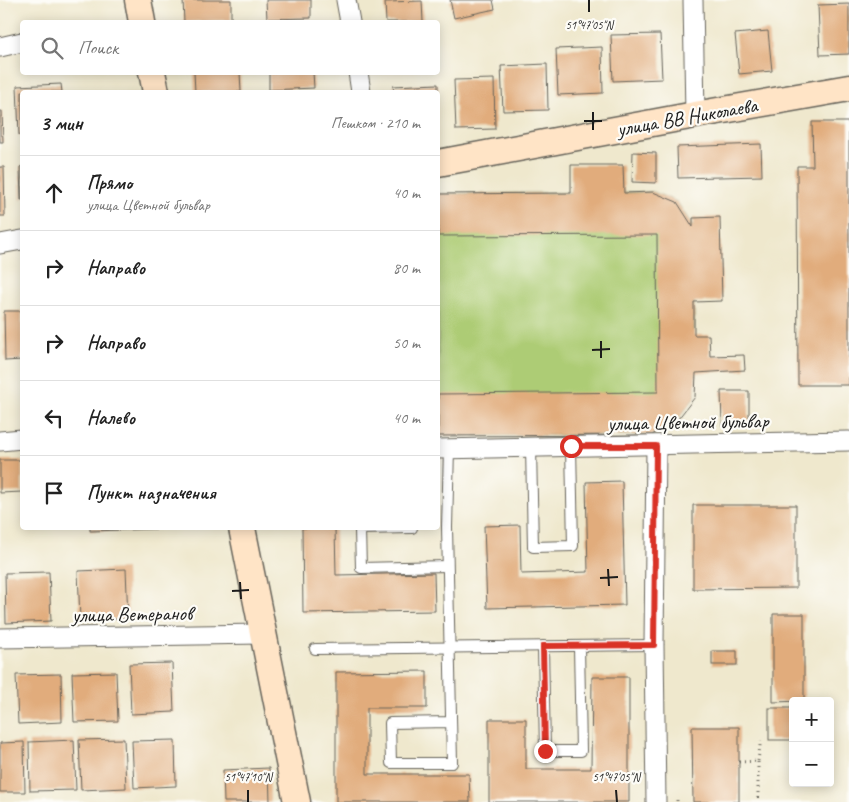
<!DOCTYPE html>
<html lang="ru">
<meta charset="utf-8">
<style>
:root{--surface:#fff;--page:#f6f6f6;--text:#222;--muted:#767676;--line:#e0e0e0}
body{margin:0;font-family:Caveat,sans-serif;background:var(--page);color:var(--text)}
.controls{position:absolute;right:15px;bottom:15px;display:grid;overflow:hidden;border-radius:5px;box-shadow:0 2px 12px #0003}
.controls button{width:45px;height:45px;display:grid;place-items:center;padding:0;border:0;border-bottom:1px solid var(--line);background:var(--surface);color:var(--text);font:25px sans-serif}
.stop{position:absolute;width:15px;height:15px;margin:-11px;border:4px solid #d93025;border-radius:50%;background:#fff}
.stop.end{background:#d93025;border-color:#fff;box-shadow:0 1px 5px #0008}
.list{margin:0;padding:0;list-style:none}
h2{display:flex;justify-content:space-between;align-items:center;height:65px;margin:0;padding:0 20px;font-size:21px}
h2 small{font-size:16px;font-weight:400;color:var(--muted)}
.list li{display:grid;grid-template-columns:32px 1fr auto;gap:15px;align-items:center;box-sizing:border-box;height:75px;padding:0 20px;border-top:1px solid var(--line)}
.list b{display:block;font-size:19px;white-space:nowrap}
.list p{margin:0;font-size:16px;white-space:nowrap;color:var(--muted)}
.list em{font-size:16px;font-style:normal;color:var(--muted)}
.icon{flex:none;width:28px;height:28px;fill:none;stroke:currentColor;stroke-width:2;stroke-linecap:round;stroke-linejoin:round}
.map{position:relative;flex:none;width:849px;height:802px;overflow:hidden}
.search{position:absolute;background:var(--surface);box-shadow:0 2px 12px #0003;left:20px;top:20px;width:420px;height:55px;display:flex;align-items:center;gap:12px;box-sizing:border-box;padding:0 18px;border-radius:5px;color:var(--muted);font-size:19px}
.panel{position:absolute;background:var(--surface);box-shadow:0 2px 12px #0003;left:20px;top:90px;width:420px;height:440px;border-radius:5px}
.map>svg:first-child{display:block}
</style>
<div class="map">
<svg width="849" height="802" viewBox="0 0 849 802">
<rect width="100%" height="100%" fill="#fdfcf7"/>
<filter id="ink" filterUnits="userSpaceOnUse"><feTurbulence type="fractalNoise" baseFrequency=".02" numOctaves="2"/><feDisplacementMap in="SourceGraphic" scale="10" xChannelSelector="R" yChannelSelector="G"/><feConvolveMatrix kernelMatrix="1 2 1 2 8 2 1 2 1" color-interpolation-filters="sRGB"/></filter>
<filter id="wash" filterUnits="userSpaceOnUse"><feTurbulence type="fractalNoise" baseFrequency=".0096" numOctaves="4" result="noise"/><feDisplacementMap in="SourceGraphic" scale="20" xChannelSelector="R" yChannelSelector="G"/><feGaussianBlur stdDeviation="1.12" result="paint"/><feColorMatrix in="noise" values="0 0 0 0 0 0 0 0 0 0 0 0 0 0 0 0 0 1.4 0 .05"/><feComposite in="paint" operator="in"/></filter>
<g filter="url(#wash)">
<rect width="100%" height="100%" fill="#efe8cd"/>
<polygon fill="#adcc74" stroke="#647448" points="653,192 677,202 693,227 695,397 678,419 652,435 438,436 438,194"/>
<g id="blocks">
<g fill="#e1ac7c">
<polygon points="183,0 231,0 231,20 184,22"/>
<polygon points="266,0 311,0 311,18 267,19"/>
<polygon points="450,0 493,0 495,9 454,18"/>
<polygon points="422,1 423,22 386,22 385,2"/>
<polygon points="849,4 849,54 820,55 818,5"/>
<polygon points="768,31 772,71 739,74 735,34"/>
<polygon points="660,34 662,79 613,81 611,35"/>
<polygon points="602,47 603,93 558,95 556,49"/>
<polygon points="547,64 548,110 503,111 501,66"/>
<polygon points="194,72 240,72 241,92 195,92"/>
<polygon points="269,72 313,72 314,88 269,90"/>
<polygon points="494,79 495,129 456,130 454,80"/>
<polygon points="61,84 62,92 22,92 22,135 19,135 17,86"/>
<polygon points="438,84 438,92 394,92 393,86"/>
<polygon points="0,111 2,111 3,142 0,142"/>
<polygon points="812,122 849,122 849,385 798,385 797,166 813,166"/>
<polygon points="761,144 762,176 678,178 677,147"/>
<polygon points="633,152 656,153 656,183 632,182"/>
<polygon points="571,165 623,165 624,193 653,192 677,202 693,227 693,218 720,217 722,301 694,302 694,335 709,335 710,356 744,355 745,370 696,373 695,397 678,419 652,435 438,436 438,394 658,392 657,235 438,236 438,194 571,193"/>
<polygon points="22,166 22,200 21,200 20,167"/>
<polygon points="0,167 4,167 5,216 0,216"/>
<polygon points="4,311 22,311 22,360 5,361"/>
<polygon points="721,391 749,391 749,425 722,426"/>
<polygon points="0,460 22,460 22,492 0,493"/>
<polygon points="622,481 625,605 487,608 484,526 520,525 521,574 588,572 586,482"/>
<polygon points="693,505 796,505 796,588 693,589"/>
<polygon points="90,528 157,528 157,529 90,531"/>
<polygon points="302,528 335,528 336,575 434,573 435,611 303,613"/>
<polygon points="126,569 128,619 80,620 78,571"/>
<polygon points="49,572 51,621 6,623 5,573"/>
<polygon points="773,614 804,614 804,701 773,702"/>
<rect x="712" y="651" width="25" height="14"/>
<polygon points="172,663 174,712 131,714 129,664"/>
<polygon points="427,671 427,708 367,708 367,774 469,774 470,802 336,802 336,672"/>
<polygon points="116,672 118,721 74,722 72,673"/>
<polygon points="61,674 62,722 18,724 16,675"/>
<polygon points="592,677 629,677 629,802 489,802 489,719 526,719 526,769 591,769"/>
<rect x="769" y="708" width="24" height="32"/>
<polygon points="692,727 739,727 739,802 693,802"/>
<polygon points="124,739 126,788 81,790 79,740"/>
<polygon points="74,740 76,790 30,791 29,742"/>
<polygon points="175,740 176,786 134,788 132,741"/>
<polygon points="24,742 25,792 0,792 0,743"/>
<polygon points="269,768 270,802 224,802 223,770"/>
</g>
</g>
</g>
<g filter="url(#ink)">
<use href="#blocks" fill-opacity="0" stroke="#66635a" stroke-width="1"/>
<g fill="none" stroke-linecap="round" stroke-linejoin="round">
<defs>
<g id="lane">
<polyline points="531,447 533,547 573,546 571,446"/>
<polyline points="449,448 447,527 452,763 391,763 390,723 451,722"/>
<polyline points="412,528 360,529 361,568 447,566"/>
<polyline points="543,646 545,751 581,751 579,646"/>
<polyline points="315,649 654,645"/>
</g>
<g id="street">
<polyline points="346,0 350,22"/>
<polyline points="693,0 695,115"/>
<polyline points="0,47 22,42"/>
<polyline points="358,72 361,92"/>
<polyline points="0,244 22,240"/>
<polyline points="0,441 22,439"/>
<polyline points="438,449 849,441"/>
<polyline points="0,638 264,634"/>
<polyline points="656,802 654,645 656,446"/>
</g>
<g id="secondary">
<polyline points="138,0 142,22"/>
<polyline points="152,72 156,92"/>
<polyline points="438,163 695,115 849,88"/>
<polyline points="242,528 297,802"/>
</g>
</defs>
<use href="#lane" stroke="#66635a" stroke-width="12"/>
<use href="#street" stroke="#66635a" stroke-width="21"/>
<use href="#secondary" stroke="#66635a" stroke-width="29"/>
<g stroke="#66635a" stroke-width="3" stroke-dasharray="1 4" stroke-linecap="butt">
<polyline points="758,761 761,738"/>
<polyline points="739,762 758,761 758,802"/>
<polyline points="677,800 677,802"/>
</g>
<use href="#lane" stroke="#fff" stroke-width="10"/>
<use href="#street" stroke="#fff" stroke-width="19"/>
<use href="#secondary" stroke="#ffe4c6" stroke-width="26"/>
</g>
</g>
<g fill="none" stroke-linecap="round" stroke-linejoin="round" filter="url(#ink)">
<polyline stroke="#d93025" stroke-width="6" points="545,751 543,646 654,645 656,446 571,446"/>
</g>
<path fill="none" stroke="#1c1c1c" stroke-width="2" d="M589 0V12M593 112V130M584 121H602M601 341V358M592 350 610 349M608 569 609 586M600 578 618 577M240 582 241 599M232 591 249 590M248 790V802M616 790 617 802"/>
<g text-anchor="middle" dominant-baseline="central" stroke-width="4.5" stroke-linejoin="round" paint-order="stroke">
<g font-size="21" fill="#1c1c1c" stroke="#fdfcf7">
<text transform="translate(687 117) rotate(-10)">улица ВВ Николаева</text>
<text transform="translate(688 422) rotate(-1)">улица Цветной бульвар</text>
<text transform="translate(132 614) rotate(-1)">улица Ветеранов</text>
</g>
</g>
<g font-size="12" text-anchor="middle" fill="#1c1c1c" stroke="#fdfcf7" stroke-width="4.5" stroke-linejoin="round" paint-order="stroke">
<text x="589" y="29">51°47'05"N</text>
<text x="248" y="781">51°47'10"N</text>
<text x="616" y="781">51°47'05"N</text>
</g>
</svg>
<div class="controls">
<button>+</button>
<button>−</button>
</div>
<div class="stop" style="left:571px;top:446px"></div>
<div class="stop end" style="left:545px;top:751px"></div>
<div class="search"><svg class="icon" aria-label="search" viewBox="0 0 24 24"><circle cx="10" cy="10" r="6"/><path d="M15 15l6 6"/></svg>Поиск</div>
<section class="panel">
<h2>3 мин<small>Пешком · 210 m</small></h2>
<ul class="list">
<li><svg class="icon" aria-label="ahead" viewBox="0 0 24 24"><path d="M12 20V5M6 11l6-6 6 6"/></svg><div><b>Прямо</b><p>улица Цветной бульвар</p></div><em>40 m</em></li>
<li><svg class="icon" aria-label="right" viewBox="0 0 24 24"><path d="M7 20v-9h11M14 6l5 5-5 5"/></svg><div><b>Направо</b></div><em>80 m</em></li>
<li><svg class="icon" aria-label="right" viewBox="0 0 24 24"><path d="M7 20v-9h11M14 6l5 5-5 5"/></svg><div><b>Направо</b></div><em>50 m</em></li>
<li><svg class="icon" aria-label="left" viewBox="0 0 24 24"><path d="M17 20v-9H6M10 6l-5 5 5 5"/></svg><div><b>Налево</b></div><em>40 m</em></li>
<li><svg class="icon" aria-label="arrive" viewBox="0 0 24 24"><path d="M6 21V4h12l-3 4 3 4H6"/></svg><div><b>Пункт назначения</b></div></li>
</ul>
</section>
</div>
